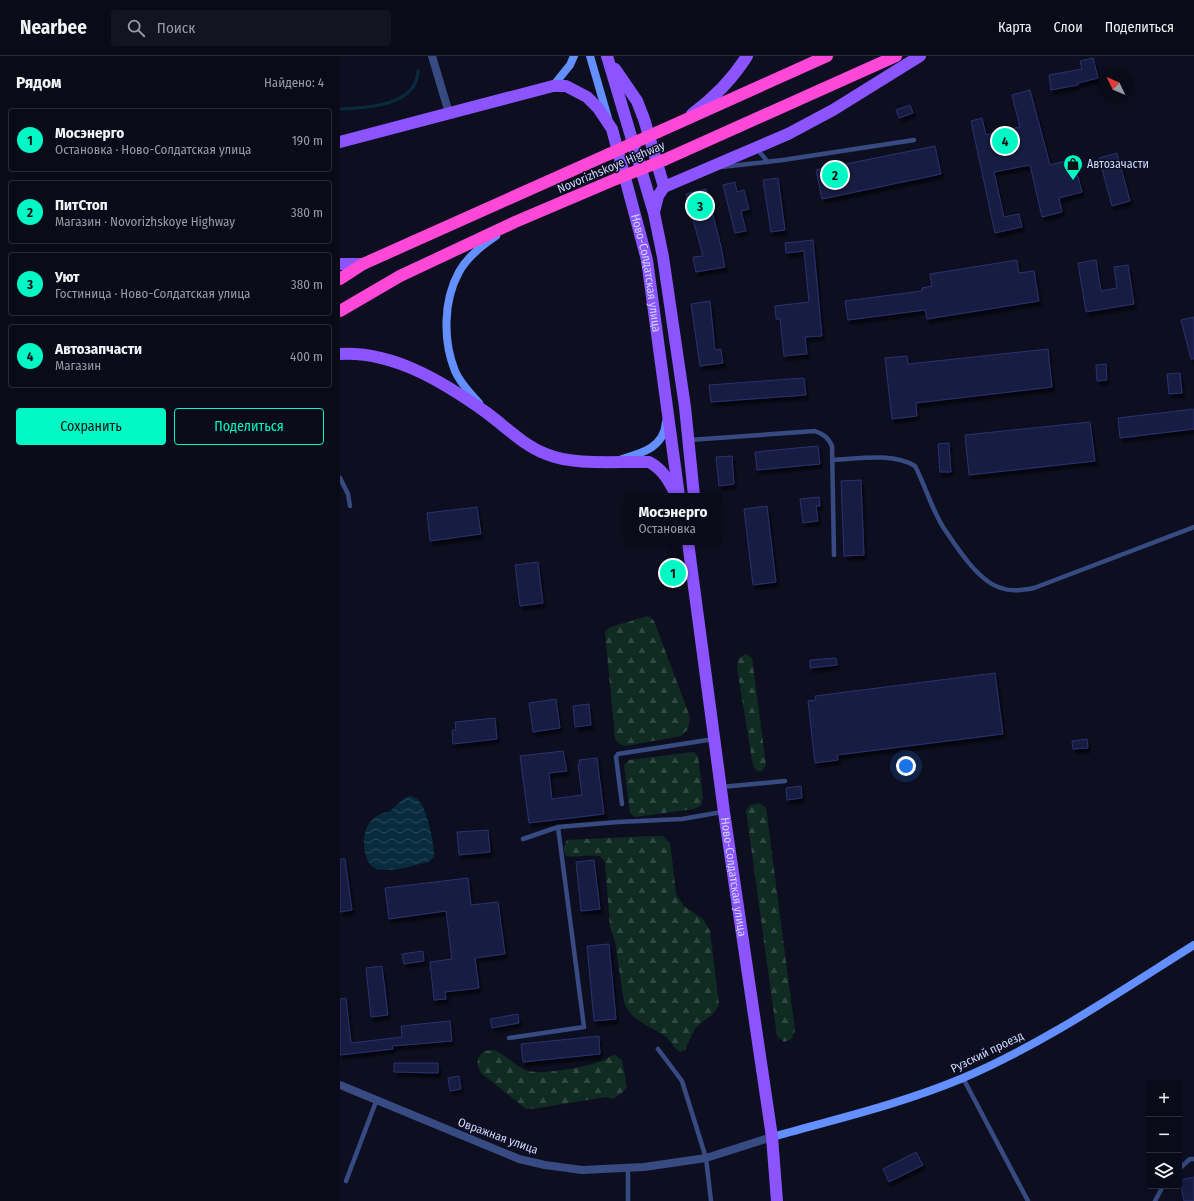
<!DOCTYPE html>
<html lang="ru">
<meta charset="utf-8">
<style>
:root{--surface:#0a0b19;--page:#131422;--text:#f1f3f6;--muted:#999ba2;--line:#2a2b38;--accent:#00f8c5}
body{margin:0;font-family:"Fira Sans Condensed",sans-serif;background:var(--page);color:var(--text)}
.controls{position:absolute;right:12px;bottom:12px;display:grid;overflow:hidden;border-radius:4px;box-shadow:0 4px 16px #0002}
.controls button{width:36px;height:36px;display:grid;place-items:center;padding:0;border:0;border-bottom:1px solid var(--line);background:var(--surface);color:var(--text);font:20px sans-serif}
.compass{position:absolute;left:758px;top:12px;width:36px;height:36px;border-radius:50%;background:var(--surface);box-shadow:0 4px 16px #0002;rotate:314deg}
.you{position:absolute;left:566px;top:710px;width:14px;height:14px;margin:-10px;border:3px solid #fff;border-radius:50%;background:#1a73e8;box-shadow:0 0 0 6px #1a73e833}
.badge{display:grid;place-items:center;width:26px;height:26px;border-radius:50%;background:var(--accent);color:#111;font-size:13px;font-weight:700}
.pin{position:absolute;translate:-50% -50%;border:2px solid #fff;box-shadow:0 1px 4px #0006}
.popup{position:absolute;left:284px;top:437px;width:98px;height:52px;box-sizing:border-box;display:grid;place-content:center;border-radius:4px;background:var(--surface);filter:drop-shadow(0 1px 3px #0005);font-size:13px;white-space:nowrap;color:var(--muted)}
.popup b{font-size:15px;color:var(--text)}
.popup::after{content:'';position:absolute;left:50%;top:100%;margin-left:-8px;border:8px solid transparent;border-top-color:var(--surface)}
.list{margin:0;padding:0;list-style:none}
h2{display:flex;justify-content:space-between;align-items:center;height:52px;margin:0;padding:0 16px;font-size:17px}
h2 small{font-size:13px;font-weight:400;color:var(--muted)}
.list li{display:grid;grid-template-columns:26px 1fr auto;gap:12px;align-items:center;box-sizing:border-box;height:64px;margin:0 8px 8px;padding:0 8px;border:1px solid var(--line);border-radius:4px}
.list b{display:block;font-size:15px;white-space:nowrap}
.list p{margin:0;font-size:13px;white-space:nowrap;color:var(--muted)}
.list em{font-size:13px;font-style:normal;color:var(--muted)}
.actions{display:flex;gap:8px;padding:12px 16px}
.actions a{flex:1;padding:9px 0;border:1px solid var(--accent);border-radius:4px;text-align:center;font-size:14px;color:var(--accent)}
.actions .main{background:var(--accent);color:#111}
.icon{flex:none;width:22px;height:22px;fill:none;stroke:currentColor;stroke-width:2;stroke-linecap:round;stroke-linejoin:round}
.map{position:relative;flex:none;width:854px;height:1145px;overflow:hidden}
header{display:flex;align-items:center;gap:24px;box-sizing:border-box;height:56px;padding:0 20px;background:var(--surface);border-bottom:1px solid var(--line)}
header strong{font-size:19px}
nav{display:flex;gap:22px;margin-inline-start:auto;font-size:14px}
.search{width:280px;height:36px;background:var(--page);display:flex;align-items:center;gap:10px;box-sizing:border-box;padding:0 14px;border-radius:4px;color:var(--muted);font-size:15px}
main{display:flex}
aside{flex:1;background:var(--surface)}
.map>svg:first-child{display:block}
</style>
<header>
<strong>Nearbee</strong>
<div class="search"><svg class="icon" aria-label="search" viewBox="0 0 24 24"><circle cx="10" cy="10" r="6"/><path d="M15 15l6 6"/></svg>Поиск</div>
<nav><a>Карта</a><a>Слои</a><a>Поделиться</a></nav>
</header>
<main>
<aside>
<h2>Рядом<small>Найдено: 4</small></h2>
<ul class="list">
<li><span class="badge">1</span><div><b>Мосэнерго</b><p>Остановка · Ново-Солдатская улица</p></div><em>190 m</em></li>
<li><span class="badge">2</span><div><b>ПитСтоп</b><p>Магазин · Novorizhskoye Highway</p></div><em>380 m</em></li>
<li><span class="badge">3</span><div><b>Уют</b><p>Гостиница · Ново-Солдатская улица</p></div><em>380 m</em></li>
<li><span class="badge">4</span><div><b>Автозапчасти</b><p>Магазин</p></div><em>400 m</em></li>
</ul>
<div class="actions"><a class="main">Сохранить</a><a>Поделиться</a></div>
</aside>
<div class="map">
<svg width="854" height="1145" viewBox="0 0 854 1145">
<defs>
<pattern id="forest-firs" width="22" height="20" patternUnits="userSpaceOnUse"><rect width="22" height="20" fill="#102b22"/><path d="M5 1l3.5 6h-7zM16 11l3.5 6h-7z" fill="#324943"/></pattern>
<pattern id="water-waves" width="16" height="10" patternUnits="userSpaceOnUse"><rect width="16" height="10" fill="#082c3e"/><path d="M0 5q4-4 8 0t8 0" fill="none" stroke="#2b4a5b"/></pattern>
<filter id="shadow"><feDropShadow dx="2.5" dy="4.5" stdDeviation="1" flood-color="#0009"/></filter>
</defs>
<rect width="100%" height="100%" fill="#0d0f21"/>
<g fill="url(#forest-firs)">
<polygon points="308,560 314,565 350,661 348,673 341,680 285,690 278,687 275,682 265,576 270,571"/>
<polygon points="406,598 412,602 426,709 422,715 417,715 413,710 397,612 399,602"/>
<polygon points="354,696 358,700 363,742 361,749 354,753 295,761 290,757 284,709 289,704"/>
<polygon points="419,747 426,752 455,975 451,983 444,986 437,980 406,754 410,749"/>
<path d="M309 780H323L330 787 336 838 344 850 363 863 370 875 379 949 374 957 355 972 345 994 340 996C333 992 331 984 325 980 309 969 290 965 284 946L275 885 270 871 265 806 260 800C248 798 237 802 226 800L223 792 227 784Z"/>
<path d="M154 994C166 999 173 1008 185 1014 198 1020 247 1011 261 1005 266 1003 270 1000 275 999L282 1004 287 1031 283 1036 273 1043 266 1041 192 1053H186L141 1017C136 1008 136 1003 144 995Z"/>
</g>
<path fill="url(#water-waves)" d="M69 740C74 741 77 742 80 746 87 755 95 790 94 801L88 806C73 809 53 817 37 813 30 811 26 803 25 796 22 780 25 766 41 758 44 756 47 757 50 755 57 750 60 744 69 740Z"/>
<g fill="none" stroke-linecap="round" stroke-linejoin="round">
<path stroke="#082c3e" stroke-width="3" d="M0 53C26 52 77 50 78 15"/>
</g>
<g fill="#181d42" stroke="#2a316f" filter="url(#shadow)">
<polygon points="753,2 758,22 738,27 738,29 711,34 709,19 742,13 740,5"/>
<polygon points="690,34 710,109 733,103 742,136 719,142 722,156 702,161 690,109 654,116 664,161 679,158 682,171 655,177 631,65 642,62 646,79 680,71 672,39"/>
<polygon points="570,49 573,57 559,62 556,54"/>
<polygon points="595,90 601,118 482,143 476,114"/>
<polygon points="777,97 790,145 772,150 759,102"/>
<polygon points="438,122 445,174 431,176 423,124"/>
<polygon points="395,126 397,136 404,134 409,153 401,155 406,175 395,177 383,129"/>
<polygon points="366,133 381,190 385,211 356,216 353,201 363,200 346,138"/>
<polygon points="473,184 482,280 465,281 467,298 444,300 440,263 436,263 435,250 469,246 464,195 446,197 445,187"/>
<polygon points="677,204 679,217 694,215 699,245 587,263 585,254 508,264 505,245 582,235 582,232 592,230 590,218"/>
<polygon points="756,204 761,235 777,232 774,211 788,209 794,248 746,256 738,207"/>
<polygon points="370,245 375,294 381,293 383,307 360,310 351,248"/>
<polygon points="854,261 854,303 851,303 841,264"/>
<polygon points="708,293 712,331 576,347 577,360 552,363 545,302 567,300 568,308"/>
<polygon points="766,308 767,324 757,325 756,309"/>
<polygon points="840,317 842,337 829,338 827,318"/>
<polygon points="464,322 466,339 371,346 369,329"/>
<polygon points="854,353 854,373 780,382 778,362"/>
<polygon points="750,366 755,405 629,419 625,379"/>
<polygon points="609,387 611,416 600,416 598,388"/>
<polygon points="478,390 480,408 417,414 415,396"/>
<polygon points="392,400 394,428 379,430 376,401"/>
<polygon points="521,424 524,499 504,500 501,425"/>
<polygon points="479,441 480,450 476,450 478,465 463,467 460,443"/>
<polygon points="427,450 436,526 413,529 404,453"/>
<polygon points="137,451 141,478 90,485 87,457"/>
<polygon points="198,506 203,547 180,550 175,509"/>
<polygon points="496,602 497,609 470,612 470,604"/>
<polygon points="655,617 663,678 497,699 498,704 475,707 468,645 476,644 475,640"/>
<polygon points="216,643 220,672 193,676 189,647"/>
<polygon points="249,648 251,669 235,671 233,650"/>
<polygon points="155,662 157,683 113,688 112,674 116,674 115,666"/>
<polygon points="747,683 748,692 733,693 732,685"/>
<polygon points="223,695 227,715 209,717 212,743 242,739 238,708 240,708 239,704 257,702 264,758 189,767 180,700"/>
<polygon points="461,730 462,742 447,744 446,732"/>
<polygon points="148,774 150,796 119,799 117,776"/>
<polygon points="0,803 5,803 12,854 0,856"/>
<polygon points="254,804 260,853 241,855 236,806"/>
<polygon points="128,822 131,849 158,846 165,898 135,902 139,932 105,936 106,943 94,944 90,906 112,903 106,855 49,863 45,832"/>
<polygon points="269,888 276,963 254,965 247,890"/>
<polygon points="83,895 84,905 64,908 62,898"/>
<polygon points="42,910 48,959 31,961 26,912"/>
<polygon points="6,942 11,987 62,981 61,970 110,965 112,985 52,990 53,993 0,999 0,943"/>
<polygon points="178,958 179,967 152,972 150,963"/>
<polygon points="259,980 260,998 183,1006 181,988"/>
<polygon points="54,1007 98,1007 98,1017 54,1016"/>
<polygon points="119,1020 121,1033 110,1035 108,1022"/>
<polygon points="576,1096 583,1109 549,1126 543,1113"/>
<polygon points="854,1121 854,1145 844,1145 840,1124"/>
</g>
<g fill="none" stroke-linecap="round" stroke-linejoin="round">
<g stroke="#374a81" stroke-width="4.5">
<polyline points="416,92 428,106"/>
<polyline points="381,111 443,104 574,84"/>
<path d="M349 384 475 375C483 378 488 381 492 390L494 499"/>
<path d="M492 404C518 403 551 396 575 410 586 431 592 455 605 474 617 492 639 526 661 532 672 536 683 534 694 532L854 471"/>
<polyline points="0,422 8,438 10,450"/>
<polyline points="381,731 445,725"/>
<polyline points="282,748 276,701 278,698 374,683"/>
<polyline points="183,783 218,771 278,766 342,763 382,756"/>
<polyline points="169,982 244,971 218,771"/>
<polyline points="318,993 342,1025 366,1102 371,1145"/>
<polyline points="623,1022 688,1145"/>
<polyline points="288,1112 288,1145"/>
<polyline points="839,1113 850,1103 854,1103"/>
<polyline points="6,1125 37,1043"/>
<polyline points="815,1145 823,1130"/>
</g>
<g stroke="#374a81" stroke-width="8">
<polyline points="92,0 109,57"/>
<polyline points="0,1029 179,1103 205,1109 242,1114 304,1111 366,1102 432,1081"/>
</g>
<g stroke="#648fff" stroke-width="8">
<polyline points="250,0 268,62"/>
<polyline points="213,30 230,9 234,0"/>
<path d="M139 347C130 337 120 327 115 315 103 285 103 245 119 216 127 201 141 190 156 180"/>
<path d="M282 403C303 397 324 391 326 366"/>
<path d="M432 1081C496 1063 561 1048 623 1022 705 987 779 936 854 889"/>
</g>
<g stroke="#8b54ff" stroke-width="12">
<polyline points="267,0 314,157 323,201 345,351 354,440"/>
<polyline points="275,13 297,45 304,63 324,131"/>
<path d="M352 58C375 41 392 24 407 0"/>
<path id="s1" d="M0 86 213 30H226L247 41 258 52 272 73 307 204 339 440"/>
<polyline points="314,156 318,140 324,131 448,78 493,54 580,0"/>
<polyline points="0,208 23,208"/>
<path d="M0 298C54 295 105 327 147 357 166 371 183 389 206 398 234 410 278 405 309 406 322 413 328 423 335 437"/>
<path id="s2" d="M348 486 384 756 432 1081 437 1145"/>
</g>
<g stroke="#ff48d7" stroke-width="12">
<polyline points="318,76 487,0"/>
<polyline points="324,104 556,0"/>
<polyline points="0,223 23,208 269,98"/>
<polyline points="0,255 60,220 175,166 276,123"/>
</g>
<g stroke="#ff48d7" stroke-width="12">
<polyline points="269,98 318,76"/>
<polyline points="276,123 324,104"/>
</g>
</g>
<defs>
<symbol id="shop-pin" viewBox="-11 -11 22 30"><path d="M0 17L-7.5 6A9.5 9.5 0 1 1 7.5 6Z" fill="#00f8c5" stroke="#0d0f21"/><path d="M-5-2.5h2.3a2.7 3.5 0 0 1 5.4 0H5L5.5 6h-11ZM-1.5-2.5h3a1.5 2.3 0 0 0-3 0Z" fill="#111"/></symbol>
</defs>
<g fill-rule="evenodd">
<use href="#shop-pin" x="722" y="97" width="22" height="30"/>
</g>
<g text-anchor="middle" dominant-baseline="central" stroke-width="3" stroke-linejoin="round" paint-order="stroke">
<g font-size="12" fill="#cdd6ff" stroke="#0d0f21" text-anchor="start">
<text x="747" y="108">Автозачасти</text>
</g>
<g font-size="12" fill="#cdd6ff" stroke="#0d0f21">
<text transform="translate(271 111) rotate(-23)">Novorizhskoye Highway</text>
<text stroke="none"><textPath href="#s1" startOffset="446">Ново-Солдатская улица</textPath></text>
<text stroke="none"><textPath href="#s2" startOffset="338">Ново-Солдатская улица</textPath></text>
<text transform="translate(647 996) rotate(-26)">Рузский проезд</text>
<text transform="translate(158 1080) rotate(20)">Овражная улица</text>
</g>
</g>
</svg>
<div class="controls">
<button>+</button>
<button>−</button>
<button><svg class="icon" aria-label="layers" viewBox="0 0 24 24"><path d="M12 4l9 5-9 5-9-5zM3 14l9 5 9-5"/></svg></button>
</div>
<svg class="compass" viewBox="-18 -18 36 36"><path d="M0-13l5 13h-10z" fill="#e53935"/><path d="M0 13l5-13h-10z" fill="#999ba2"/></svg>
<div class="you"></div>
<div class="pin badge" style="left:333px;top:517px">1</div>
<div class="popup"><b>Мосэнерго</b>Остановка</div>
<div class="pin badge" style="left:495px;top:119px">2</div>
<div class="pin badge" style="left:360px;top:150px">3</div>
<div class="pin badge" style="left:665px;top:85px">4</div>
</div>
</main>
